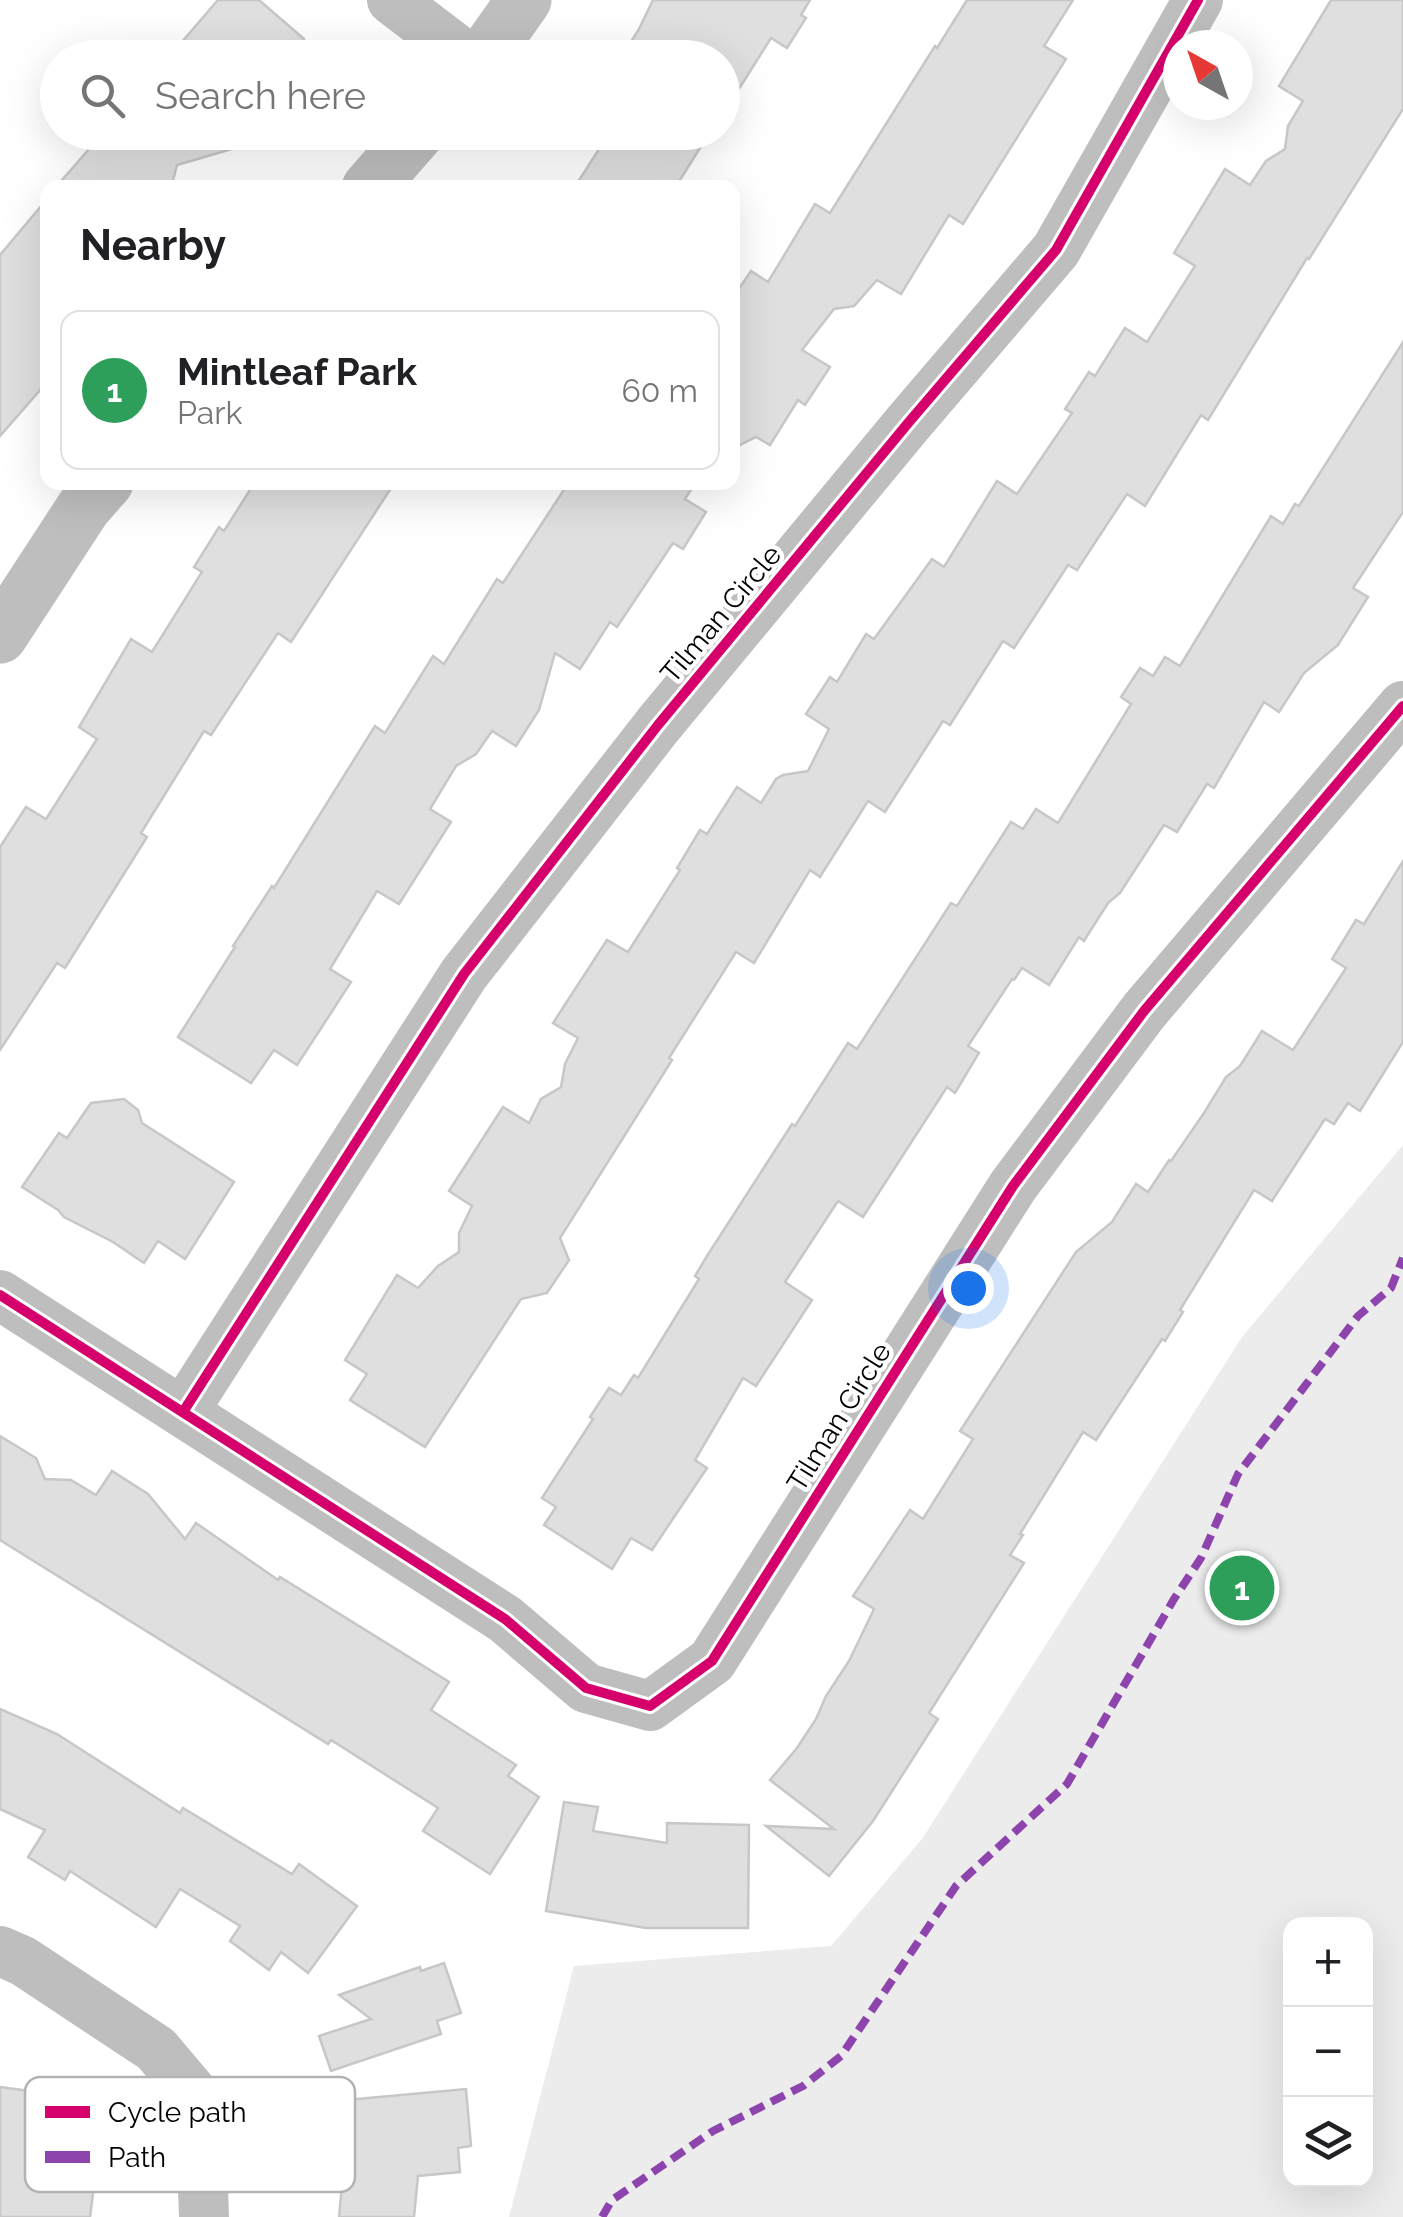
<!DOCTYPE html>
<meta charset="utf-8">
<style>
:root{--surface:#fff;--page:#f2f2f2;--text:#202124;--muted:#757577;--line:#e0e0e0;--accent:#595959}
body{margin:0;font-family:Raleway,sans-serif;background:var(--page);color:var(--text)}
.controls{position:absolute;right:30px;bottom:30px;display:grid;overflow:hidden;border-radius:20px;box-shadow:0 10px 40px #0002}
.controls button{width:90px;height:90px;display:grid;place-items:center;padding:0;border:0;border-bottom:2px solid var(--line);background:var(--surface);color:var(--text);font:50px sans-serif}
.compass{position:absolute;left:1163px;top:30px;width:90px;height:90px;border-radius:50%;background:var(--surface);box-shadow:0 10px 40px #0002;rotate:320deg}
.you{position:absolute;left:968px;top:1288px;width:35px;height:35px;margin:-25px;border:8px solid #fff;border-radius:50%;background:#1a73e8;box-shadow:0 0 0 15px #1a73e833}
.badge{display:grid;place-items:center;width:65px;height:65px;border-radius:50%;background:var(--accent);color:#fff;font-size:32px;font-weight:700}
.pin{position:absolute;translate:-50% -50%;border:5px solid #fff;box-shadow:0 2px 10px #0006}
.list{margin:0;padding:0;list-style:none}
h2{display:flex;justify-content:space-between;align-items:center;height:130px;margin:0;padding:0 40px;font-size:42px}
h2 small{font-size:32px;font-weight:400;color:var(--muted)}
.list li{display:grid;grid-template-columns:65px 1fr auto;gap:30px;align-items:center;box-sizing:border-box;height:160px;margin:0 20px 20px;padding:0 20px;border:2px solid var(--line);border-radius:20px}
.list b{display:block;font-size:38px;white-space:nowrap}
.list p{margin:0;font-size:32px;white-space:nowrap;color:var(--muted)}
.list em{font-size:32px;font-style:normal;color:var(--muted)}
.icon{flex:none;width:55px;height:55px;fill:none;stroke:currentColor;stroke-width:2;stroke-linecap:round;stroke-linejoin:round}
.map{position:relative;flex:none;width:1403px;height:2217px;overflow:hidden}
.search{position:absolute;background:var(--surface);box-shadow:0 10px 40px #0002;left:40px;top:40px;width:700px;height:110px;display:flex;align-items:center;gap:25px;box-sizing:border-box;padding:0 35px;border-radius:55px;color:var(--muted);font-size:38px}
.panel{position:absolute;background:var(--surface);box-shadow:0 10px 40px #0002;left:40px;top:180px;width:700px;height:310px;border-radius:20px}
.map>svg:first-child{display:block}
</style>
<div class="map">
<svg width="1403" height="2217" viewBox="0 0 1403 2217">
<rect width="100%" height="100%" fill="#fff"/>
<path fill="#ececec" fill-rule="evenodd" d="M1403 1145V2217H509L574 1966 831 1946 922 1839 1242 1337ZM1290 1924H1366V2180H1290Z"/>
<g fill="#dfdfdf" stroke="#c7c7c7" stroke-width="2.5">
<polygon points="218,0 259,0 304,39 289,58 168,58"/>
<polygon points="653,0 810,0 801,15 806,18 787,48 771,38 722,116 722,58 621,58 639,29"/>
<polygon points="967,0 1073,0 1044,46 1066,59 963,224 949,215 901,294 877,280 854,306 834,309 802,350 830,367 805,405 798,400 770,445 756,437 732,449 732,299 751,271 768,282 815,204 830,213 935,46 937,48"/>
<polygon points="1331,0 1403,0 1403,109 1309,259 1307,258 1208,420 1201,415 1145,506 1127,494 1077,570 1068,565 1014,648 1003,641 950,725 943,721 885,812 868,801 820,877 810,870 754,963 736,952 669,1058 672,1060 560,1238 569,1260 547,1293 521,1299 425,1447 350,1400 367,1374 345,1360 397,1275 418,1288 438,1266 459,1252 459,1233 472,1206 449,1191 503,1107 529,1123 541,1099 561,1087 565,1064 578,1038 553,1023 607,940 628,952 680,870 677,868 700,830 707,834 737,787 761,803 776,779 783,775 808,771 829,729 806,714 830,677 837,682 866,634 874,639 932,559 944,567 997,481 1017,494 1072,413 1065,409 1089,372 1095,376 1125,328 1147,342 1195,266 1174,253 1225,169 1250,185 1266,161 1285,149 1288,126 1303,101 1279,86"/>
<polygon points="104,132 255,132 256,142 177,165 171,188 55,188"/>
<polygon points="610,132 710,132 675,188 574,188"/>
<polygon points="48,198 48,381 0,436 0,255"/>
<polygon points="1403,342 1403,512 1353,588 1368,597 1338,645 1304,673 1279,712 1264,702 1214,788 1207,784 1177,832 1164,825 1120,893 1108,903 1084,941 1079,937 1049,985 1022,968 1014,980 1012,979 968,1046 979,1053 955,1093 947,1087 863,1217 838,1201 785,1282 812,1300 756,1386 743,1378 695,1460 707,1468 652,1550 631,1538 612,1569 544,1525 556,1507 542,1498 593,1419 590,1417 609,1388 621,1395 634,1375 638,1378 699,1279 695,1276 707,1256 792,1124 795,1126 848,1043 857,1049 951,903 957,906 1011,822 1023,829 1036,809 1058,823 1131,704 1121,697 1140,668 1153,676 1165,657 1180,666 1271,516 1283,524 1295,504 1299,506"/>
<polygon points="255,482 395,482 291,642 278,633 211,735 204,731 141,833 147,837 65,968 57,963 0,1050 0,847 26,807 46,819 97,739 79,727 131,639 152,652 202,572 194,567 219,527 224,531"/>
<polygon points="569,482 696,482 685,499 706,512 683,549 673,543 617,627 610,622 580,669 555,653 539,710 516,746 492,731 476,754 456,766 430,809 451,822 399,904 377,891 330,969 351,982 329,1016 297,1065 274,1050 251,1083 178,1037 235,947 233,946 272,886 274,888 375,726 385,733 433,656 444,664 497,579 503,583"/>
<polygon points="1403,861 1403,1042 1360,1111 1348,1103 1334,1124 1325,1119 1272,1201 1254,1190 1180,1310 1183,1312 1165,1341 1162,1339 1096,1440 1083,1432 1020,1534 1023,1535 1010,1555 1024,1563 929,1713 938,1719 873,1821 829,1876 766,1826 834,1829 770,1780 797,1748 816,1719 826,1696 849,1661 874,1609 853,1596 910,1510 923,1519 973,1439 960,1431 1076,1252 1112,1222 1136,1184 1148,1192 1169,1160 1171,1161 1204,1113 1226,1077 1240,1066 1262,1031 1293,1050 1346,968 1332,959 1356,920 1364,924"/>
<polygon points="124,1099 138,1110 142,1123 234,1182 185,1259 158,1241 144,1263 113,1242 64,1217 58,1210 22,1187 59,1133 67,1138 91,1103"/>
<polygon points="0,1436 36,1458 45,1479 71,1480 96,1495 112,1471 148,1494 185,1539 196,1523 278,1580 280,1577 449,1682 431,1710 516,1765 508,1776 539,1797 490,1874 423,1831 438,1808 331,1740 328,1744 0,1540"/>
<polygon points="0,1709 57,1734 180,1813 183,1808 292,1874 299,1864 357,1906 308,1973 281,1952 269,1970 230,1941 240,1926 180,1889 156,1927 70,1871 65,1880 28,1857 45,1830 0,1809"/>
<polygon points="564,1802 598,1807 593,1831 667,1843 667,1823 749,1825 748,1928 646,1928 546,1911"/>
<polygon points="444,1963 461,2013 437,2021 441,2034 331,2071 319,2036 371,2019 339,1995 420,1967 421,1971"/>
<polygon points="0,2087 74,2097 80,2107 89,2142 105,2144 99,2187 94,2186 90,2217 0,2217"/>
<polygon points="466,2089 471,2146 458,2148 460,2172 418,2176 414,2217 339,2217 346,2143 340,2144 336,2101"/>
</g>
<g fill="none" stroke-linecap="round" stroke-linejoin="round">
<g stroke="#bebebe" stroke-width="50">
<polyline points="392,0 468,58"/>
<polyline points="0,1295 505,1619 586,1688 650,1706 712,1661 1013,1186 1144,1011 1403,706"/>
<polyline points="183,1412 464,974 658,725 909,422 1056,250 1198,0"/>
<polyline points="0,1951 23,1961 156,2049 200,2101 204,2217"/>
</g>
<g stroke="#bebebe" stroke-width="55">
<polyline points="483,58 524,0"/>
<polyline points="369,188 418,132"/>
<polyline points="0,636 84,507 106,482"/>
</g>
<polyline stroke="#8e44ad" stroke-width="8" stroke-dasharray="15 8" stroke-linecap="butt" points="602,2217 612,2200 713,2131 803,2086 841,2056 956,1886 1067,1784 1174,1599 1201,1558 1238,1474 1358,1316 1391,1288 1403,1258"/>
<defs>
<g id="cycleway">
<polyline points="0,1295 505,1619 586,1688 650,1706 712,1661 1013,1186 1144,1011 1403,706"/>
<polyline points="183,1412 464,974 658,725 909,422 1056,250 1198,0"/>
</g>
</defs>
<use href="#cycleway" stroke="#fff" stroke-width="16"/>
<use href="#cycleway" stroke="#d6006c" stroke-width="10"/>
</g>
<g text-anchor="middle" dominant-baseline="central" stroke-width="9" stroke-linejoin="round" paint-order="stroke">
<g font-size="28" fill="#000" stroke="#fff">
<text transform="translate(721 614) rotate(-50)">Tilman Circle</text>
<text transform="translate(839 1417) rotate(-58)">Tilman Circle</text>
</g>
</g>
<rect x="25" y="2077" width="330" height="115" rx="15" fill="#fff" stroke="#b2b2b2" stroke-width="2.5"/>
<rect x="45" y="2106" width="45" height="12" fill="#d6006c"/>
<rect x="45" y="2151" width="45" height="12" fill="#8e44ad"/>
<g font-size="28" fill="#000">
<text x="108" y="2122">Cycle path</text>
<text x="108" y="2167">Path</text>
</g>
</svg>
<div class="controls">
<button>+</button>
<button>−</button>
<button><svg class="icon" aria-label="layers" viewBox="0 0 24 24"><path d="M12 4l9 5-9 5-9-5zM3 14l9 5 9-5"/></svg></button>
</div>
<svg class="compass" viewBox="-18 -18 36 36"><path d="M0-13l5 13h-10z" fill="#e53935"/><path d="M0 13l5-13h-10z" fill="#757577"/></svg>
<div class="you"></div>
<div class="pin badge" style="left:1242px;top:1588px;background:#2e9e5b">1</div>
<div class="search"><svg class="icon" aria-label="search" viewBox="0 0 24 24"><circle cx="10" cy="10" r="6"/><path d="M15 15l6 6"/></svg>Search here</div>
<section class="panel">
<h2>Nearby<small></small></h2>
<ul class="list">
<li><span class="badge" style="background:#2e9e5b">1</span><div><b>Mintleaf Park</b><p>Park</p></div><em>60 m</em></li>
</ul>
</section>
</div>
